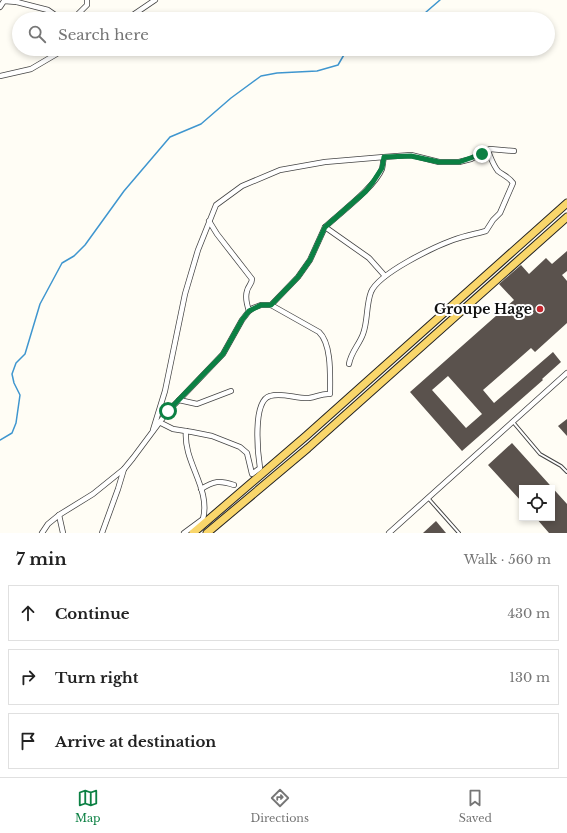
<!DOCTYPE html>
<meta charset="utf-8">
<style>
:root{--surface:#fff;--page:#f2f2f2;--text:#222;--muted:#767676;--line:#e0e0e0;--accent:#0b8043}
body{margin:0;font-family:"Libre Baskerville",serif;background:var(--page);color:var(--text)}
.controls{position:absolute;right:12px;bottom:12px;display:grid;overflow:hidden;border-radius:0px;box-shadow:0 2px 6px #0003}
.controls button{width:36px;height:36px;display:grid;place-items:center;padding:0;border:0;border-bottom:1px solid var(--line);background:var(--surface);color:var(--text);font:20px sans-serif}
.stop{position:absolute;width:12px;height:12px;margin:-9px;border:3px solid #0b8043;border-radius:50%;background:#fff}
.stop.end{background:#0b8043;border-color:#fff;box-shadow:0 1px 4px #0008}
.list{margin:0;padding:0;list-style:none}
h2{display:flex;justify-content:space-between;align-items:center;height:52px;margin:0;padding:0 16px;font-size:17px}
h2 small{font-size:13px;font-weight:400;color:var(--muted)}
.list li{display:grid;grid-template-columns:26px 1fr auto;gap:12px;align-items:center;box-sizing:border-box;height:56px;margin:0 8px 8px;padding:0 8px;border:1px solid var(--line);border-radius:0px}
.list b{display:block;font-size:15px;white-space:nowrap}
.list em{font-size:13px;font-style:normal;color:var(--muted)}
.icon{flex:none;width:22px;height:22px;fill:none;stroke:currentColor;stroke-width:2;stroke-linecap:round;stroke-linejoin:round}
.map{position:relative;flex:none;width:567px;height:533px;overflow:hidden}
.search{position:absolute;background:var(--surface);box-shadow:0 2px 6px #0003;left:12px;right:12px;top:12px;height:44px;display:flex;align-items:center;gap:10px;box-sizing:border-box;padding:0 14px;border-radius:22px;color:var(--muted);font-size:15px}
.sheet{height:244px;background:var(--surface)}
nav{display:flex;justify-content:space-around;align-items:center;box-sizing:border-box;height:56px;border-top:1px solid var(--line);background:var(--surface);font-size:11px;color:var(--muted)}
nav a{display:grid;justify-items:center;gap:2px}
nav .on{color:var(--accent)}
.map>svg:first-child{display:block}
</style>
<div class="map">
<svg width="567" height="533" viewBox="0 0 567 533">
<rect width="100%" height="100%" fill="#fffdf5"/>
<g fill="none" stroke-linecap="round" stroke-linejoin="round">
<g stroke="#3f96cf" stroke-width="1.5">
<polyline points="418,19 440,0"/>
<polyline points="368,49 373,52 383,49"/>
<polyline points="0,440 12,433 16,423 20,395 14,383 12,374 16,363 25,354 40,304 62,263 74,256 85,245 124,191 170,137 201,124 231,98 261,76 277,73 317,71 338,65 345,53 350,49"/>
</g>
</g>
<g fill="#5a524d" fill-rule="evenodd">
<path d="M567 251V271L562 275 567 281V323L535 352 531 348 483 390 494 403 553 352 561 362 542 379 543 380 462 451 410 392 514 300 499 284 521 265 529 274 546 258 552 264ZM448 376 482 414 466 428 432 390Z"/>
<polygon points="567,419 567,436 558,426"/>
<polygon points="512,443 567,504 567,533 549,533 536,518 552,518 552,488 522,488 522,502 488,465"/>
<polygon points="436,521 446,533 423,533"/>
</g>
<g fill="none" stroke-linecap="round" stroke-linejoin="round">
<defs>
<g id="lane">
<polyline points="513,422 540,454 561,466 567,472"/>
<polyline points="428,498 459,533"/>
</g>
<g id="street">
<polyline points="17,2 48,10 61,19"/>
<polyline points="0,7 4,1 17,2 17,0"/>
<polyline points="73,19 87,5 87,0"/>
<polyline points="127,19 155,0"/>
<polyline points="0,76 31,69 65,49"/>
<path d="M209 221 217 234 252 279C252 284 248 286 247 291 245 297 247 305 249 311"/>
<path d="M325 227C341 212 374 188 382 169 383 165 383 161 384 157L411 155 439 162H459L471 159 490 149 514 151"/>
<polyline points="271,305 298,277 310,260 325,227 369,258 385,276"/>
<path d="M349 364C351 352 359 345 363 334 368 321 366 305 371 292 379 273 434 247 453 240 464 236 475 234 486 231L493 220 500 213 513 183C509 177 503 175 498 171 493 165 491 158 488 151"/>
<path d="M159 422 173 429 192 432 212 436 240 447 247 453 252 474 260 468C258 455 252 401 270 396 282 392 297 399 309 398 317 397 322 393 330 394 330 377 332 344 319 332L271 305H261L253 308 249 311 242 320 223 354 179 400"/>
<polyline points="153,430 165,391 185,294 198,250 216,205 242,186 280,170 325,162 384,157"/>
<path d="M201 489C214 481 219 480 234 485"/>
<polyline points="59,515 63,533"/>
<polyline points="42,533 48,524 59,515 93,494 124,469 133,458 168,411 179,400 197,404 231,391"/>
<polyline points="102,533 118,489 124,469"/>
<path d="M184 533 203 519C211 488 183 462 186 431"/>
<polyline points="389,533 567,373"/>
</g>
<g id="primary">
<polyline points="193,533 306,436 567,203"/>
<polyline points="207,533 308,448 567,217"/>
</g>
</defs>
<use href="#lane" stroke="#444" stroke-width="4"/>
<use href="#street" stroke="#444" stroke-width="6"/>
<use href="#primary" stroke="#222" stroke-width="9"/>
<use href="#lane" stroke="#fff" stroke-width="2"/>
<use href="#street" stroke="#fff" stroke-width="4.5"/>
<use href="#primary" stroke="#f9d66b" stroke-width="7"/>
</g>
<g fill="none" stroke-linecap="round" stroke-linejoin="round">
<polyline stroke="#0b8043" stroke-width="5" points="168,411 223,354 242,320 249,311 261,305 271,305 298,277 310,260 325,227 366,191 373,182 382,168 384,157 411,156 439,162 459,162 482,154"/>
</g>
<circle fill="#c4262e" stroke="#fff" stroke-width="1.5" cx="540" cy="309" r="4"/>
<g text-anchor="middle" dominant-baseline="central" stroke-width="4" stroke-linejoin="round" paint-order="stroke">
<g font-size="14" font-weight="bold" fill="#111" stroke="#fff" text-anchor="end">
<text x="532" y="309">Groupe Hage</text>
</g>
</g>
</svg>
<div class="controls">
<button><svg class="icon" aria-label="locate" viewBox="0 0 24 24"><circle cx="12" cy="12" r="6"/><path d="M12 2v4M12 18v4M2 12h4M18 12h4"/></svg></button>
</div>
<div class="stop" style="left:168px;top:411px"></div>
<div class="stop end" style="left:482px;top:154px"></div>
<div class="search"><svg class="icon" aria-label="search" viewBox="0 0 24 24"><circle cx="10" cy="10" r="6"/><path d="M15 15l6 6"/></svg>Search here</div>
</div>
<section class="sheet">
<h2>7 min<small>Walk · 560 m</small></h2>
<ul class="list">
<li><svg class="icon" aria-label="ahead" viewBox="0 0 24 24"><path d="M12 20V5M6 11l6-6 6 6"/></svg><div><b>Continue</b></div><em>430 m</em></li>
<li><svg class="icon" aria-label="right" viewBox="0 0 24 24"><path d="M7 20v-9h11M14 6l5 5-5 5"/></svg><div><b>Turn right</b></div><em>130 m</em></li>
<li><svg class="icon" aria-label="arrive" viewBox="0 0 24 24"><path d="M6 21V4h12l-3 4 3 4H6"/></svg><div><b>Arrive at destination</b></div></li>
</ul>
</section>
<nav>
<a class="on"><svg class="icon" aria-label="map" viewBox="0 0 24 24"><path d="M3 6l6-2 6 2 6-2v14l-6 2-6-2-6 2zM9 4v14M15 6v14"/></svg>Map</a>
<a><svg class="icon" aria-label="directions" viewBox="0 0 24 24"><path d="M12 3l9 9-9 9-9-9zM9 14v-3h6M13 9l2 2-2 2"/></svg>Directions</a>
<a><svg class="icon" aria-label="saved" viewBox="0 0 24 24"><path d="M7 4h10v16l-5-4-5 4z"/></svg>Saved</a>
</nav>
